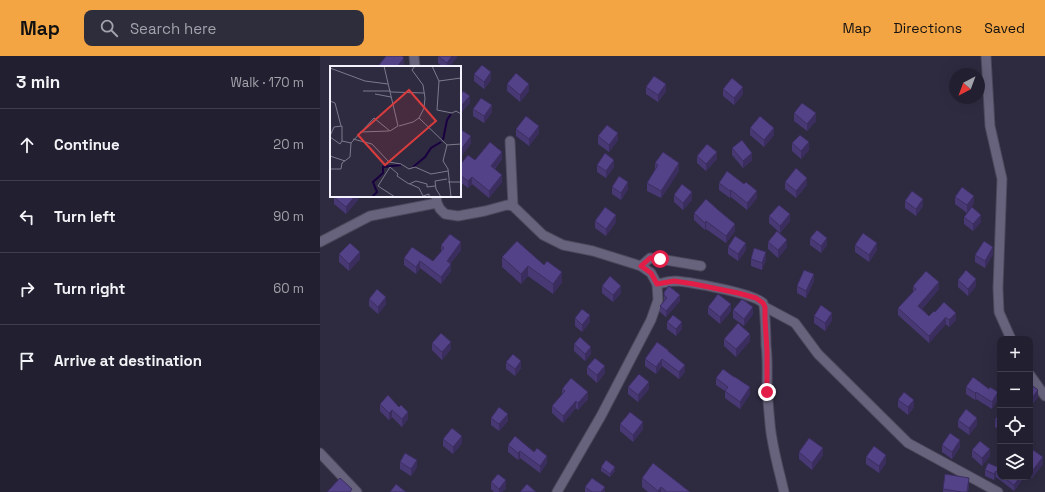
<!DOCTYPE html>
<meta charset="utf-8">
<style>
:root{--surface:#222030;--page:#2e2d3c;--text:#f1f3f6;--muted:#a2a3ab;--line:#3f3e4c;--accent:#f3a443}
body{margin:0;font-family:"Space Grotesk",sans-serif;background:var(--page);color:var(--text)}
.controls{position:absolute;right:12px;bottom:12px;display:grid;overflow:hidden;border-radius:8px;box-shadow:0 4px 16px #0002}
.controls button{width:36px;height:36px;display:grid;place-items:center;padding:0;border:0;border-bottom:1px solid var(--line);background:var(--surface);color:var(--text);font:20px sans-serif}
.compass{position:absolute;left:629px;top:12px;width:36px;height:36px;border-radius:50%;background:var(--surface);box-shadow:0 4px 16px #0002;rotate:221deg}
.stop{position:absolute;width:12px;height:12px;margin:-9px;border:3px solid #e11d48;border-radius:50%;background:#fff}
.stop.end{background:#e11d48;border-color:#fff;box-shadow:0 1px 4px #0008}
.list{margin:0;padding:0;list-style:none}
h2{display:flex;justify-content:space-between;align-items:center;height:52px;margin:0;padding:0 16px;font-size:17px}
h2 small{font-size:13px;font-weight:400;color:var(--muted)}
.list li{display:grid;grid-template-columns:26px 1fr auto;gap:12px;align-items:center;box-sizing:border-box;height:72px;padding:0 16px;border-top:1px solid var(--line)}
.list b{display:block;font-size:15px;white-space:nowrap}
.list em{font-size:13px;font-style:normal;color:var(--muted)}
.icon{flex:none;width:22px;height:22px;fill:none;stroke:currentColor;stroke-width:2;stroke-linecap:round;stroke-linejoin:round}
.map{position:relative;flex:none;width:725px;height:436px;overflow:hidden}
header{display:flex;align-items:center;gap:24px;box-sizing:border-box;height:56px;padding:0 20px;background:var(--accent);color:#111}
header strong{font-size:19px}
nav{display:flex;gap:22px;margin-inline-start:auto;font-size:14px}
.search{width:280px;height:36px;background:var(--page);display:flex;align-items:center;gap:10px;box-sizing:border-box;padding:0 14px;border-radius:8px;color:var(--muted);font-size:15px}
main{display:flex}
aside{flex:1;background:var(--surface)}
.map>svg:first-child{display:block}
</style>
<header>
<strong>Map</strong>
<div class="search"><svg class="icon" aria-label="search" viewBox="0 0 24 24"><circle cx="10" cy="10" r="6"/><path d="M15 15l6 6"/></svg>Search here</div>
<nav><a>Map</a><a>Directions</a><a>Saved</a></nav>
</header>
<main>
<aside>
<h2>3 min<small>Walk · 170 m</small></h2>
<ul class="list">
<li><svg class="icon" aria-label="ahead" viewBox="0 0 24 24"><path d="M12 20V5M6 11l6-6 6 6"/></svg><div><b>Continue</b></div><em>20 m</em></li>
<li><svg class="icon" aria-label="left" viewBox="0 0 24 24"><path d="M17 20v-9H6M10 6l-5 5 5 5"/></svg><div><b>Turn left</b></div><em>90 m</em></li>
<li><svg class="icon" aria-label="right" viewBox="0 0 24 24"><path d="M7 20v-9h11M14 6l5 5-5 5"/></svg><div><b>Turn right</b></div><em>60 m</em></li>
<li><svg class="icon" aria-label="arrive" viewBox="0 0 24 24"><path d="M6 21V4h12l-3 4 3 4H6"/></svg><div><b>Arrive at destination</b></div></li>
</ul>
</aside>
<div class="map">
<svg width="725" height="436" viewBox="0 0 725 436">
<rect width="100%" height="100%" fill="#2e2a40"/>
<g fill="none" stroke-linecap="round" stroke-linejoin="round">
<defs>
<g id="minor">
<polyline points="94,0 95,11"/>
<polyline points="666,0 670,70 682,123 678,232 679,256 691,283"/>
<polyline points="190,85 193,150"/>
<polyline points="116,140 117,147 120,153 125,158 138,160 165,155 187,149 193,150 223,179 243,189 273,195 321,210 331,217 337,228"/>
<polyline points="0,186 50,160 117,147"/>
<polyline points="321,210 330,202 340,203 381,210"/>
<polyline points="445,251 475,267 498,298 588,387 678,436"/>
<polyline points="710,319 725,340"/>
<polyline points="0,397 37,436"/>
<path d="M237 436 281 360 331 264 338 244 337 228C343 227 349 225 355 225 370 226 433 237 443 247 445 250 446 282 446 289 448 304 447 319 447 334 448 345 449 357 450 368 452 391 459 414 464 436"/>
</g>
</defs>
<use href="#minor" stroke="#4c485b" stroke-width="11"/>
<use href="#minor" stroke="#68637d" stroke-width="9"/>
</g>
<g fill="#483975">
<polygon points="118,0 137,0 137,1 129,11 123,11 118,7"/>
<polygon points="154,18 171,24 164,33 154,25"/>
<polygon points="187,28 209,35 200,46 187,35"/>
<polygon points="326,31 346,35 338,46 326,38"/>
<polygon points="403,33 423,38 414,49 403,40"/>
<polygon points="153,53 172,56 164,67 153,60"/>
<polygon points="474,57 496,65 487,75 474,65"/>
<polygon points="430,72 454,79 444,91 430,79"/>
<polygon points="140,73 151,87 142,99 140,98"/>
<polygon points="196,73 219,77 209,90 196,80"/>
<polygon points="278,80 298,84 289,96 278,88"/>
<polygon points="472,87 489,94 481,103 472,95"/>
<polygon points="412,92 432,104 423,112 412,99"/>
<polygon points="377,100 397,103 386,115 377,107"/>
<polygon points="182,103 175,113 182,126 169,142 152,128 148,132 140,126 140,109 155,104"/>
<polygon points="335,107 359,115 341,142 327,135 327,127 335,114"/>
<polygon points="277,109 294,111 286,122 277,116"/>
<polygon points="11,113 11,125 9,123 9,116"/>
<polygon points="465,126 487,129 476,142 465,133"/>
<polygon points="399,127 437,142 427,154 411,141 410,142 399,134"/>
<polygon points="292,131 308,133 301,144 292,138"/>
<polygon points="354,139 372,144 363,154 354,146"/>
<polygon points="38,140 38,144 26,158 14,148 14,141"/>
<polygon points="635,141 654,147 647,157 635,148"/>
<polygon points="585,145 603,150 596,160 585,152"/>
<polygon points="397,154 415,175 406,187 386,173 385,174 374,164 374,157"/>
<polygon points="449,160 470,165 460,177 449,167"/>
<polygon points="644,161 661,166 653,175 644,168"/>
<polygon points="275,165 296,166 286,180 275,172"/>
<polygon points="490,182 507,189 501,197 490,189"/>
<polygon points="448,186 467,191 458,202 448,193"/>
<polygon points="121,189 141,194 130,208 131,215 121,228 100,212 96,218 84,209 84,202 113,205 121,196"/>
<polygon points="535,189 557,194 549,206 535,196"/>
<polygon points="408,191 426,194 418,205 408,198"/>
<polygon points="19,198 40,203 29,215 19,206"/>
<polygon points="673,198 665,212 655,206 655,199"/>
<polygon points="182,201 224,209 242,226 233,238 208,220 201,228 182,211"/>
<polygon points="431,203 446,203 442,214 431,210"/>
<polygon points="638,224 656,230 648,240 638,231"/>
<polygon points="494,225 486,242 477,237 477,230"/>
<polygon points="282,230 301,237 293,246 282,237"/>
<polygon points="593,230 619,233 602,253 609,260 615,256 636,264 629,271 626,268 609,287 578,259 578,252 593,236"/>
<polygon points="344,236 360,245 346,261 340,256 340,250 344,245"/>
<polygon points="49,243 66,248 58,258 49,250"/>
<polygon points="388,251 411,255 400,268 388,258"/>
<polygon points="413,254 433,258 424,270 413,262"/>
<polygon points="494,260 512,264 505,275 494,267"/>
<polygon points="255,262 270,266 262,276 255,270"/>
<polygon points="347,266 362,273 356,280 347,273"/>
<polygon points="404,283 430,285 416,301 404,290"/>
<polygon points="112,287 131,293 122,304 112,294"/>
<polygon points="254,288 271,298 265,305 254,295"/>
<polygon points="348,295 365,316 359,323 342,310 336,318 325,310 325,303"/>
<polygon points="186,306 201,312 195,320 186,313"/>
<polygon points="267,311 285,317 277,327 267,318"/>
<polygon points="396,322 430,338 420,353 405,342 405,335 396,329"/>
<polygon points="710,328 718,341 711,350 710,349"/>
<polygon points="308,331 329,333 318,346 308,338"/>
<polygon points="646,331 678,343 672,353 656,343 655,344 646,338"/>
<polygon points="242,333 268,343 258,354 256,352 243,367 232,357 232,350 242,339"/>
<polygon points="578,344 594,351 588,359 578,351"/>
<polygon points="60,348 88,363 82,371 72,361 69,364 60,355"/>
<polygon points="680,356 680,374 675,371 675,364"/>
<polygon points="171,362 188,365 179,375 171,369"/>
<polygon points="638,364 657,369 649,379 638,371"/>
<polygon points="300,368 323,373 313,386 300,375"/>
<polygon points="123,383 142,387 133,398 123,390"/>
<polygon points="188,389 227,407 220,417 200,402 198,404 188,396"/>
<polygon points="622,389 640,391 632,403 622,396"/>
<polygon points="652,394 670,400 662,410 652,401"/>
<polygon points="479,396 503,399 492,414 479,403"/>
<polygon points="710,397 723,408 712,422 710,420"/>
<polygon points="546,401 566,407 559,417 546,408"/>
<polygon points="80,406 97,411 91,420 80,413"/>
<polygon points="281,411 295,415 290,421 281,415"/>
<polygon points="680,412 680,421 703,421 703,423 694,435 676,421 674,424 665,420 665,414"/>
<polygon points="322,422 370,436 328,436 322,431"/>
<polygon points="171,426 186,432 182,436 174,436 171,433"/>
<polygon points="649,429 648,436 623,436 623,433"/>
<polygon points="265,431 285,436 265,436"/>
</g>
<g fill="#3b2e5f">
<polygon points="132,0 137,0 137,1 129,11 127,11 127,7"/>
<polygon points="84,2 84,9 82,11 77,11"/>
<polygon points="171,16 171,24 164,33 164,26"/>
<polygon points="209,28 209,35 200,46 200,39"/>
<polygon points="346,28 346,35 338,46 338,39"/>
<polygon points="423,31 423,38 414,49 414,42"/>
<polygon points="150,40 150,47 140,58 140,51"/>
<polygon points="172,49 172,56 164,67 164,60"/>
<polygon points="496,57 496,65 487,75 487,68"/>
<polygon points="219,70 219,77 209,90 209,83"/>
<polygon points="454,72 454,79 444,91 444,84"/>
<polygon points="298,77 298,84 289,96 289,89"/>
<polygon points="151,80 151,87 142,99 142,92"/>
<polygon points="489,86 489,94 481,103 481,95"/>
<polygon points="182,96 182,103 171,117 171,110"/>
<polygon points="397,96 397,103 386,115 386,108"/>
<polygon points="432,97 432,104 423,112 423,105"/>
<polygon points="294,104 294,111 286,122 286,115"/>
<polygon points="359,107 359,115 341,142 341,135"/>
<polygon points="182,119 182,126 169,142 169,135"/>
<polygon points="152,121 152,128 148,132 148,125"/>
<polygon points="487,122 487,129 476,142 476,135"/>
<polygon points="308,126 308,133 301,144 301,137"/>
<polygon points="411,134 411,141 410,142 410,135"/>
<polygon points="437,135 437,142 427,154 427,147"/>
<polygon points="372,136 372,144 363,154 363,147"/>
<polygon points="35,140 38,140 38,144 26,158 26,151"/>
<polygon points="654,140 654,147 647,157 647,149"/>
<polygon points="603,143 603,150 596,160 596,153"/>
<polygon points="470,158 470,165 460,177 460,170"/>
<polygon points="296,159 296,166 286,180 286,173"/>
<polygon points="661,159 661,166 653,175 653,168"/>
<polygon points="386,165 386,173 385,174 385,167"/>
<polygon points="415,168 415,175 406,187 406,180"/>
<polygon points="507,182 507,189 501,197 501,190"/>
<polygon points="467,184 467,191 458,202 458,194"/>
<polygon points="141,186 141,194 127,212 127,205"/>
<polygon points="426,187 426,194 418,205 418,198"/>
<polygon points="557,187 557,194 549,206 549,199"/>
<polygon points="673,191 673,198 665,212 665,205"/>
<polygon points="40,196 40,203 29,215 29,208"/>
<polygon points="446,196 446,203 442,214 442,207"/>
<polygon points="100,205 100,212 96,218 96,211"/>
<polygon points="131,208 131,215 121,228 121,221"/>
<polygon points="208,210 208,220 201,228 201,218"/>
<polygon points="242,216 242,226 233,238 233,228"/>
<polygon points="494,218 494,225 486,242 486,235"/>
<polygon points="656,223 656,230 648,240 648,233"/>
<polygon points="619,226 619,233 598,257 598,250"/>
<polygon points="301,230 301,237 293,246 293,239"/>
<polygon points="360,239 360,245 346,261 346,255"/>
<polygon points="66,241 66,248 58,258 58,251"/>
<polygon points="411,248 411,255 400,268 400,261"/>
<polygon points="433,251 433,258 424,270 424,263"/>
<polygon points="512,257 512,264 505,275 505,267"/>
<polygon points="636,257 636,264 629,271 629,264"/>
<polygon points="270,259 270,266 262,276 262,269"/>
<polygon points="626,261 626,268 609,287 609,280"/>
<polygon points="362,266 362,273 356,280 356,273"/>
<polygon points="430,278 430,285 416,301 416,293"/>
<polygon points="131,286 131,293 122,304 122,296"/>
<polygon points="271,291 271,298 265,305 265,298"/>
<polygon points="342,303 342,310 336,318 336,311"/>
<polygon points="201,305 201,312 195,320 195,313"/>
<polygon points="365,309 365,316 359,323 359,316"/>
<polygon points="285,310 285,317 277,327 277,319"/>
<polygon points="329,326 329,333 318,346 318,339"/>
<polygon points="430,331 430,338 420,353 420,346"/>
<polygon points="718,334 718,341 711,350 711,343"/>
<polygon points="268,336 268,343 258,354 258,347"/>
<polygon points="656,336 656,343 655,344 655,337"/>
<polygon points="678,336 678,343 672,353 672,346"/>
<polygon points="594,344 594,351 588,359 588,351"/>
<polygon points="256,345 256,352 243,367 243,360"/>
<polygon points="72,354 72,361 69,364 69,357"/>
<polygon points="88,356 88,363 82,371 82,363"/>
<polygon points="188,358 188,365 179,375 179,368"/>
<polygon points="657,362 657,369 649,379 649,372"/>
<polygon points="323,366 323,373 313,386 313,379"/>
<polygon points="142,380 142,387 133,398 133,391"/>
<polygon points="640,384 640,391 632,403 632,396"/>
<polygon points="503,392 503,399 492,414 492,407"/>
<polygon points="670,393 670,400 662,410 662,402"/>
<polygon points="200,395 200,402 198,404 198,397"/>
<polygon points="566,399 566,407 559,417 559,410"/>
<polygon points="227,400 227,407 220,417 220,410"/>
<polygon points="723,401 723,408 712,422 712,415"/>
<polygon points="97,404 97,411 91,420 91,413"/>
<polygon points="295,411 295,415 290,421 290,418"/>
<polygon points="676,415 676,421 674,424 674,418"/>
<polygon points="700,421 703,421 703,423 694,435 694,429"/>
<polygon points="649,422 649,429 648,436 647,436"/>
<polygon points="186,424 186,432 182,436 179,436 179,433"/>
<polygon points="285,431 285,436 281,436"/>
<polygon points="341,431 341,436 338,436 338,435"/>
</g>
<g fill="#544288" stroke="#3b2e5f">
<polygon points="66,0 82,0 84,2 77,11 62,11 59,9"/>
<polygon points="118,0 132,0 127,7"/>
<polygon points="162,9 171,16 164,26 154,18"/>
<polygon points="196,17 209,28 200,39 187,28"/>
<polygon points="334,20 346,28 338,39 326,31"/>
<polygon points="412,22 423,31 414,42 403,33"/>
<polygon points="143,35 150,40 140,51 140,40"/>
<polygon points="161,42 172,49 164,60 153,53"/>
<polygon points="482,47 496,57 487,68 474,57"/>
<polygon points="206,60 219,70 209,83 196,73"/>
<polygon points="440,60 454,72 444,84 430,72"/>
<polygon points="287,69 298,77 289,89 278,80"/>
<polygon points="140,73 151,80 142,92 140,91"/>
<polygon points="480,79 489,86 481,95 472,87"/>
<polygon points="422,84 432,97 423,105 412,92"/>
<polygon points="170,86 182,96 171,110 182,119 169,135 152,121 148,125 140,119 140,109 148,99 155,104"/>
<polygon points="387,88 397,96 386,108 377,100"/>
<polygon points="343,96 359,107 341,135 327,127 338,109 335,107"/>
<polygon points="285,97 294,104 286,115 277,109"/>
<polygon points="476,112 487,122 476,135 465,126"/>
<polygon points="407,115 424,128 426,126 437,135 427,147 411,134 410,135 399,127"/>
<polygon points="299,120 308,126 301,137 292,131"/>
<polygon points="362,128 372,136 363,147 354,139"/>
<polygon points="642,131 654,140 647,149 635,141"/>
<polygon points="592,135 603,143 596,153 585,145"/>
<polygon points="16,140 35,140 26,151 14,141"/>
<polygon points="386,143 397,153 415,168 406,180 386,165 385,167 374,157"/>
<polygon points="459,149 470,158 460,170 449,160"/>
<polygon points="285,151 296,159 286,173 275,165"/>
<polygon points="652,151 661,159 653,168 644,161"/>
<polygon points="497,174 507,182 501,190 490,182"/>
<polygon points="457,175 467,184 458,194 448,186"/>
<polygon points="543,177 557,187 549,199 535,189"/>
<polygon points="130,178 141,186 127,205 131,208 121,221 100,205 96,211 84,202 92,191 113,205 124,192 121,189"/>
<polygon points="415,180 426,187 418,198 408,191"/>
<polygon points="197,185 224,209 227,205 242,216 233,228 208,210 201,218 182,201"/>
<polygon points="664,185 673,191 665,205 655,199"/>
<polygon points="30,187 40,196 29,208 19,198"/>
<polygon points="434,192 446,196 442,207 431,203"/>
<polygon points="484,214 494,218 486,235 477,230"/>
<polygon points="646,214 656,223 648,233 638,224"/>
<polygon points="606,215 619,226 598,250 609,260 614,255 615,256 624,246 636,257 629,264 626,261 609,280 578,252 596,233 593,230"/>
<polygon points="290,220 301,230 293,239 282,230"/>
<polygon points="349,230 360,239 346,255 340,250 347,242 344,239 344,236"/>
<polygon points="57,233 66,241 58,251 49,243"/>
<polygon points="398,238 411,248 400,261 388,251"/>
<polygon points="422,243 433,251 424,263 413,254"/>
<polygon points="501,249 512,257 505,267 494,260"/>
<polygon points="262,253 270,259 262,269 255,262"/>
<polygon points="353,259 362,266 356,273 347,266"/>
<polygon points="418,267 430,278 416,293 404,283"/>
<polygon points="121,277 131,286 122,296 112,287"/>
<polygon points="260,281 271,291 265,298 254,288"/>
<polygon points="337,286 348,294 348,295 365,309 359,316 342,303 336,311 325,303"/>
<polygon points="193,298 201,305 195,313 186,306"/>
<polygon points="275,302 285,310 277,319 267,311"/>
<polygon points="403,313 414,321 415,321 430,331 420,346 405,335 408,331 396,322"/>
<polygon points="319,318 329,326 318,339 308,331"/>
<polygon points="653,321 669,333 670,331 678,336 672,346 656,336 655,337 646,331"/>
<polygon points="251,322 268,336 258,347 256,345 243,360 232,350 245,335 242,333"/>
<polygon points="710,328 718,334 711,343 710,342"/>
<polygon points="584,336 594,344 588,351 578,344"/>
<polygon points="68,339 79,351 81,349 88,356 82,363 72,354 69,357 60,348"/>
<polygon points="179,351 188,358 179,368 171,362"/>
<polygon points="646,353 657,362 649,372 638,364"/>
<polygon points="310,356 323,366 313,379 300,368"/>
<polygon points="680,356 680,367 675,364"/>
<polygon points="132,372 142,380 133,391 123,383"/>
<polygon points="630,377 640,384 632,396 622,389"/>
<polygon points="195,380 214,396 217,392 227,400 220,410 200,395 198,397 188,389"/>
<polygon points="489,382 503,392 492,407 479,396"/>
<polygon points="660,385 670,393 662,402 652,394"/>
<polygon points="554,390 566,399 559,410 546,401"/>
<polygon points="713,394 723,401 712,415 710,413 710,397"/>
<polygon points="85,397 97,404 91,413 80,406"/>
<polygon points="286,404 295,411 290,418 281,411"/>
<polygon points="333,407 370,436 347,436 341,431 338,435 322,422"/>
<polygon points="668,407 680,412 680,418 676,415 674,418 665,414"/>
<polygon points="178,418 186,424 179,433 171,426"/>
<polygon points="625,418 649,422 647,436 642,436 623,433"/>
<polygon points="683,421 700,421 694,429"/>
<polygon points="20,422 32,433 30,436 7,436"/>
<polygon points="272,422 285,431 281,436 272,436 265,431"/>
<polygon points="76,428 86,436 70,436"/>
<polygon points="207,428 216,436 200,436"/>
</g>
<g fill="none" stroke-linecap="round" stroke-linejoin="round">
<polyline stroke="#e11d48" stroke-width="5" points="340,203 330,202 321,210 331,217 337,228 354,225 374,228 418,237 436,242 443,247 445,251 445,263 447,295 447,336"/>
</g>
<g transform="translate(10 10)">
<rect width="131" height="131" fill="#2e2a40"/>
<path fill="none" stroke="#190040" stroke-width="2" d="M113 74 117 54 121 48M83 101 95 91 101 82 111 76M42 131 47 126 43 116 53 107V101L71 99"/>
<path fill="none" stroke="#7d7a8c" stroke-width="1" d="M85 0 82 4 93 19 95 32 94 42 89 52M102 0 109 15 131 12M0 2 35 15 58 18M109 15 107 44 122 47 126 45 131 48M33 25H61M61 26 94 27M45 28 61 31M0 35 5 37 11 60M69 60 83 56 89 52 117 79 113 95 118 103 121 131M30 66 59 65M0 70 4 61 12 60V75L21 77 44 52 60 65 68 60 54 0M0 71 10 78 12 75M23 73 42 78 59 96 71 98 79 103 85 101 101 108 118 105M117 79 131 78M0 90 15 95M0 103H11L12 97 20 91 21 77M118 116H131M80 118 89 122 93 130 99 128V131M65 131 48 120 60 101 68 108 67 110 79 118 86 115 97 118V121L105 120M111 131 106 123 105 115 117 113"/>
<path fill="#d93c3d" fill-opacity="0.15" stroke="#d93c3d" stroke-width="2" d="M79 24 106 55 55 99 28 69Z"/>
<rect width="131" height="131" fill="none" stroke="#f3f2fe" stroke-width="2"/>
</g>
</svg>
<div class="controls">
<button>+</button>
<button>−</button>
<button><svg class="icon" aria-label="locate" viewBox="0 0 24 24"><circle cx="12" cy="12" r="6"/><path d="M12 2v4M12 18v4M2 12h4M18 12h4"/></svg></button>
<button><svg class="icon" aria-label="layers" viewBox="0 0 24 24"><path d="M12 4l9 5-9 5-9-5zM3 14l9 5 9-5"/></svg></button>
</div>
<svg class="compass" viewBox="-18 -18 36 36"><path d="M0-13l5 13h-10z" fill="#e53935"/><path d="M0 13l5-13h-10z" fill="#a2a3ab"/></svg>
<div class="stop" style="left:340px;top:203px"></div>
<div class="stop end" style="left:447px;top:336px"></div>
</div>
</main>
